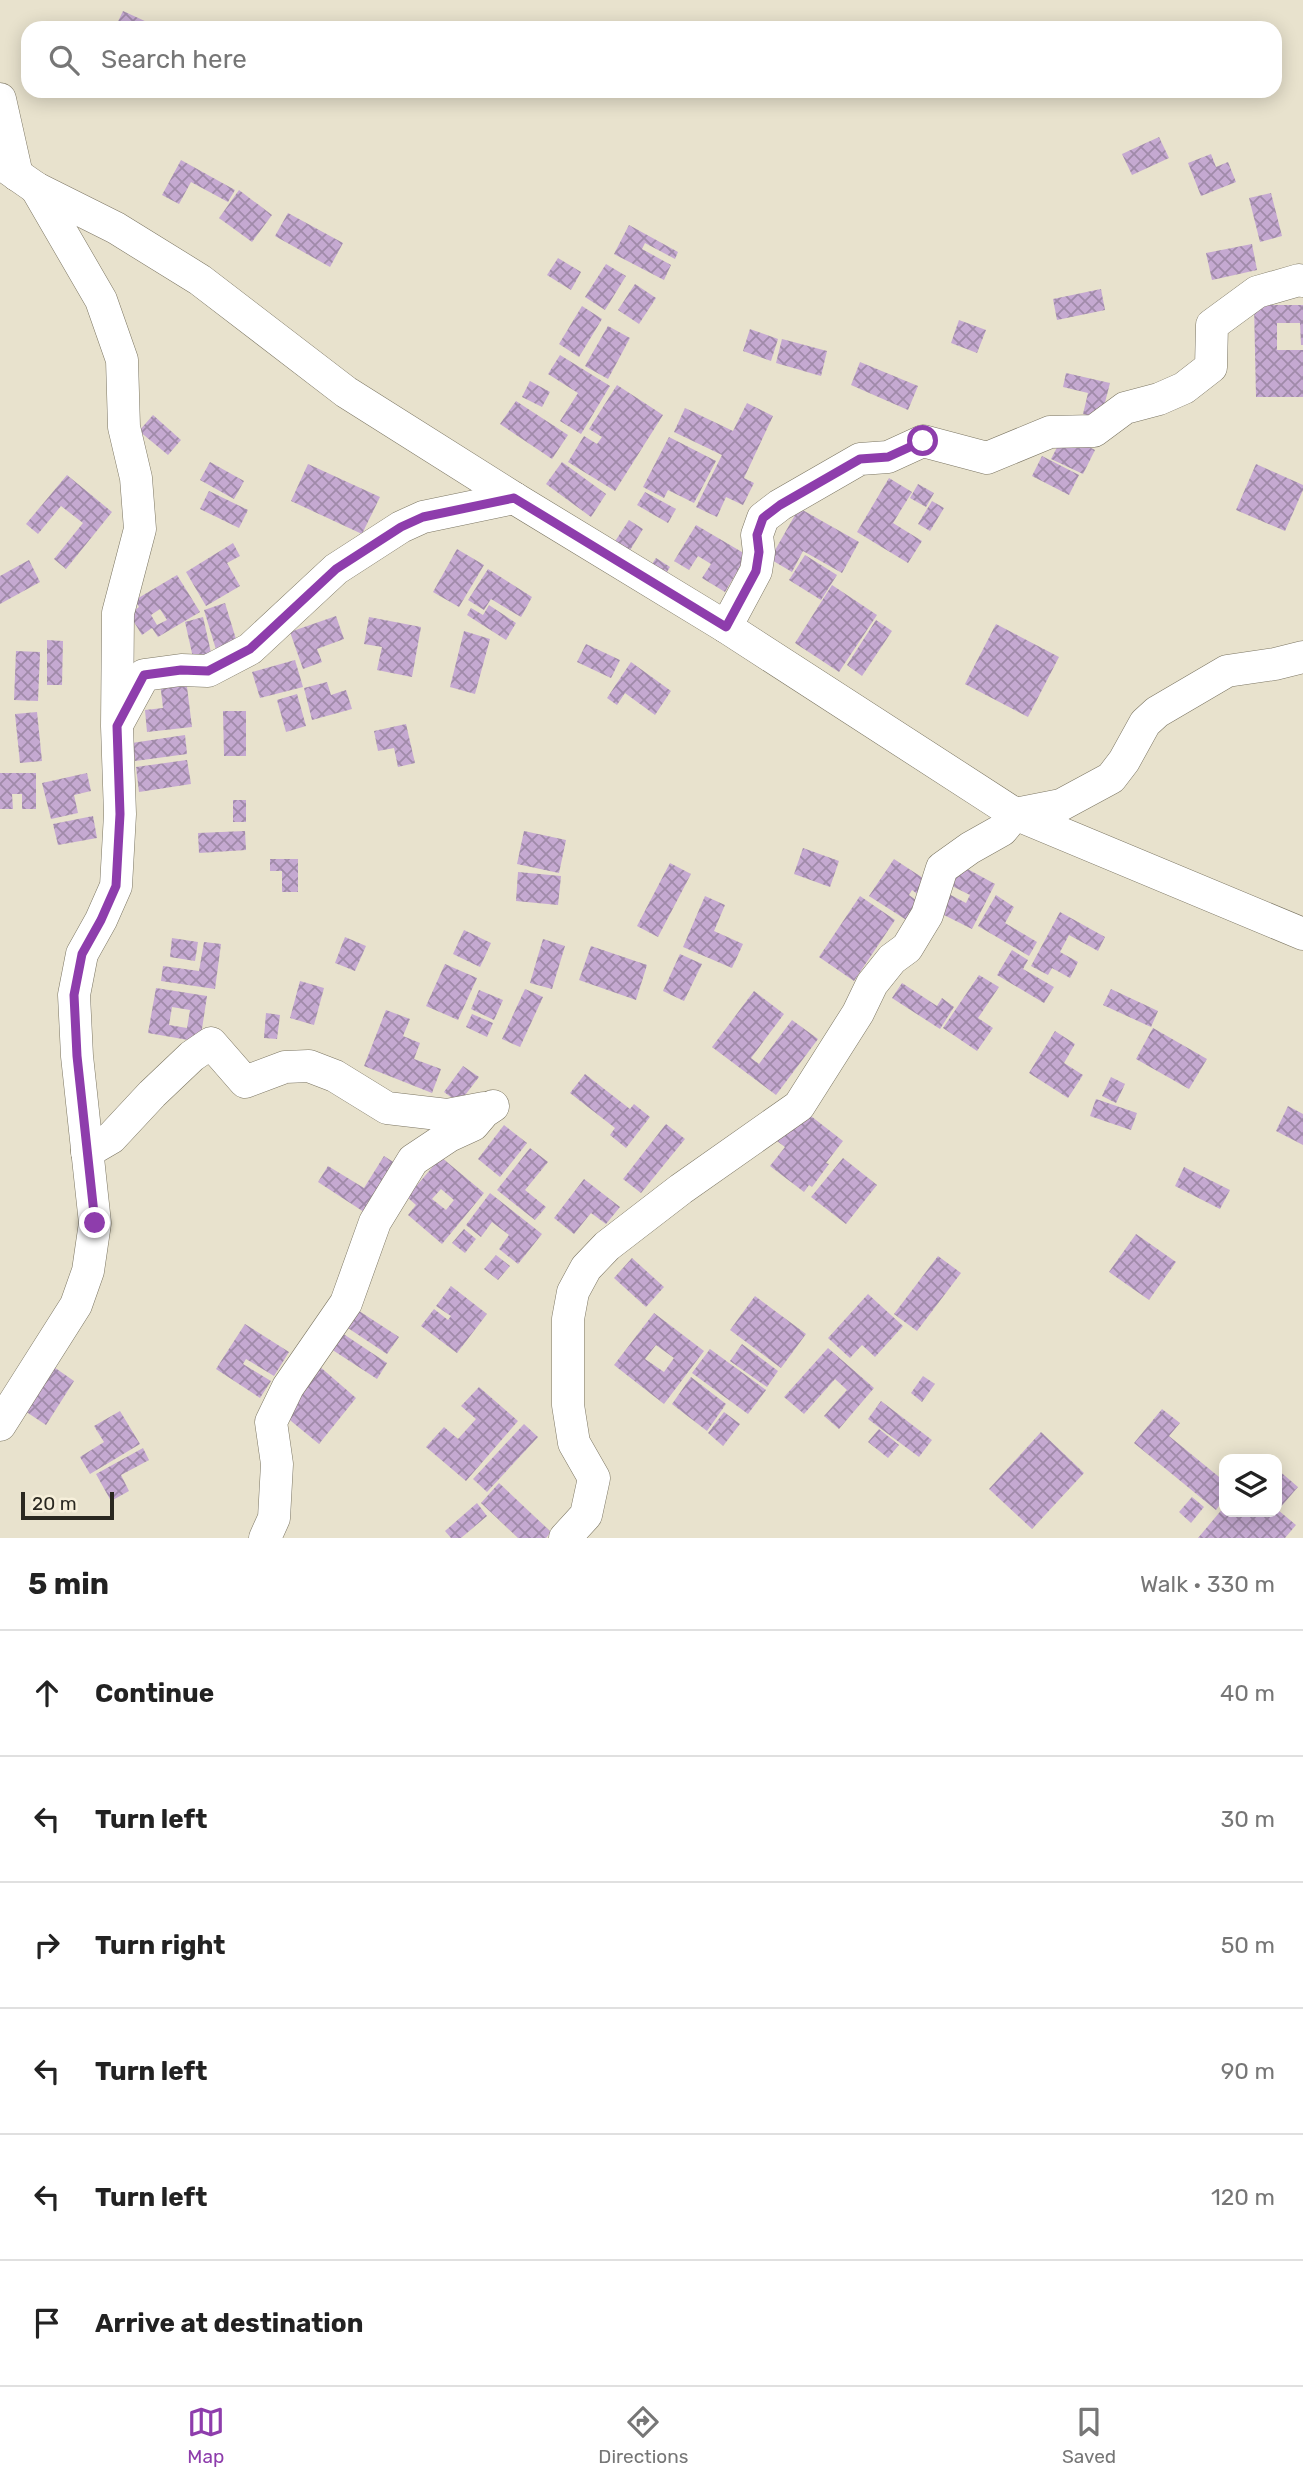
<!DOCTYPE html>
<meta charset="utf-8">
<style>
:root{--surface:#fff;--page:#f6f6f6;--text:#222;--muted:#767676;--line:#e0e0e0;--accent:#8e3dac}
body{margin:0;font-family:Rubik,sans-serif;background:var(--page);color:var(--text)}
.controls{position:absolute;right:21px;bottom:21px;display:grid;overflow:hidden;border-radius:14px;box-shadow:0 4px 18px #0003}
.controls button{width:63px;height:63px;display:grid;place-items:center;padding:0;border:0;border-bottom:2px solid var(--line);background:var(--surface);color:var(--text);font:35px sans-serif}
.scale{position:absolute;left:21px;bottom:18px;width:93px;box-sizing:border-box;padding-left:7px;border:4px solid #2a2820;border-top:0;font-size:19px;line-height:24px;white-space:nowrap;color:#2a2820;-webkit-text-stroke:5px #f6efda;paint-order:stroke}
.stop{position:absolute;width:21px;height:21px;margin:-16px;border:5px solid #8e3dac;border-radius:50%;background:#fff}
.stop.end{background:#8e3dac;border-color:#fff;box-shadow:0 2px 7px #0008}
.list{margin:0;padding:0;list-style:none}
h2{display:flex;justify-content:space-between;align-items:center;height:91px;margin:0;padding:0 28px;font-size:30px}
h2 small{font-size:23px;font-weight:400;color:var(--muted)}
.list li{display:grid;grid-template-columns:46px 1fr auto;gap:21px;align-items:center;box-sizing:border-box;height:126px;padding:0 28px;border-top:2px solid var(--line)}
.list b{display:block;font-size:26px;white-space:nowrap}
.list em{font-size:23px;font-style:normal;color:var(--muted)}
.icon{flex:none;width:38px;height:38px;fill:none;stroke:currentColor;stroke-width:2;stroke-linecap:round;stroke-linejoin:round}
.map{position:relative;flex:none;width:1303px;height:1538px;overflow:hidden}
.search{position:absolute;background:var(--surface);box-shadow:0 4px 18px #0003;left:21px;right:21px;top:21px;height:77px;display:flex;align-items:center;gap:18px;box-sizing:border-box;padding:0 24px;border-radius:21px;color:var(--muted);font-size:26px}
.sheet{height:847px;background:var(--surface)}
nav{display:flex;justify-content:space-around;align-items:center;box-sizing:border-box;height:98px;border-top:2px solid var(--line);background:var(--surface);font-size:19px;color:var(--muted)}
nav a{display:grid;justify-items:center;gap:4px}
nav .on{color:var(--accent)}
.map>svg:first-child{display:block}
</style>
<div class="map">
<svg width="1303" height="1538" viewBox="0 0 1303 1538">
<defs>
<pattern id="building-cross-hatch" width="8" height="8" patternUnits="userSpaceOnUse" patternTransform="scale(1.75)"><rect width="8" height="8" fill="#c5a9d1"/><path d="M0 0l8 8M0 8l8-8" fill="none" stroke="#a08aa9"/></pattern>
</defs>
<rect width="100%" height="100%" fill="#e8e2cd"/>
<g fill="url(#building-cross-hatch)" fill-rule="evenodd">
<polygon points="123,11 160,28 115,28"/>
<polygon points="1159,137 1169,158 1132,175 1122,154"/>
<polygon points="1211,154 1216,167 1228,162 1236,182 1201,196 1188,163"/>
<polygon points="181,160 235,190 228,202 191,182 179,204 162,195"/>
<polygon points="239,190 272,215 252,242 219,218"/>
<polygon points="1271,193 1282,236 1260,242 1249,198"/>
<polygon points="288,213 343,243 330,267 275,236"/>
<polygon points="629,225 678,252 675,259 645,243 642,249 671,265 664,280 614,254"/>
<polygon points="1252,244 1257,270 1212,280 1206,253"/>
<polygon points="558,258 581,272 571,290 547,275"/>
<polygon points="606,264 626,276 605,310 585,297"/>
<polygon points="635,284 656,298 639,324 618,310"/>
<polygon points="1101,289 1105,310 1057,320 1053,299"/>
<polygon points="1254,305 1303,305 1303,345 1301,345 1300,323 1277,323 1277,350 1303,350 1303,397 1256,397"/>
<polygon points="582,306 602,319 579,357 559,344"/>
<polygon points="959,320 986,330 977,353 951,343"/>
<polygon points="608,326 630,338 608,379 585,366"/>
<polygon points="750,329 778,339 771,361 743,351"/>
<polygon points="782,339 827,351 821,376 776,363"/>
<polygon points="560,355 610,386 581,434 560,421 578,393 548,374"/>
<polygon points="860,362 918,386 908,410 851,385"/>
<polygon points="1066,373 1110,383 1101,418 1083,414 1088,393 1063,387"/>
<polygon points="530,381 550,392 542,407 522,397"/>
<polygon points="617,385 663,415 615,491 568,462 584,436 597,444 602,437 589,429"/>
<polygon points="516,401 568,435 552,459 500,424"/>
<polygon points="747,403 773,416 744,478 754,483 743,505 726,497 717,517 696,507 722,455 674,432 685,408 733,431"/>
<polygon points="153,415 181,440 168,455 139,431"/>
<polygon points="1064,434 1095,450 1083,474 1051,459"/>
<polygon points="669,437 716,461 694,503 668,490 664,498 643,487"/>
<polygon points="1042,456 1079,475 1069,495 1032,476"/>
<polygon points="210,462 244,481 234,499 200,480"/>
<polygon points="562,462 606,494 591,517 546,484"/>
<polygon points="308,464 380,497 362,534 291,501"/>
<polygon points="1256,464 1303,485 1303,490 1285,531 1236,510"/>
<polygon points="67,475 112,512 66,569 54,559 83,523 61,506 38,534 26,524"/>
<polygon points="889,478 912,492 893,523 922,541 908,563 857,532"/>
<polygon points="918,484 934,493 926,507 910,498"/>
<polygon points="209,491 248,510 239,528 200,509"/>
<polygon points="645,492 676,509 668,523 637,505"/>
<polygon points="932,501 944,508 930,531 918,524"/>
<polygon points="799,508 859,542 842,573 803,551 792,572 770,559"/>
<polygon points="629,520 643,529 627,555 612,546"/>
<polygon points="696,525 747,555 725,592 702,578 711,564 698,556 689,570 674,561"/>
<polygon points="233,543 240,556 227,563 240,586 206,606 186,572"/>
<polygon points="457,549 484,565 459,607 433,592"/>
<polygon points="805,555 837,575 821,600 789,580"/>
<polygon points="656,558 670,567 662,580 648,570"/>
<polygon points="29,560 40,582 0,604 0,576"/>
<polygon points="488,569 532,597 521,617 491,599 484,610 468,600"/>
<path d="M177 575 200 612 158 637 152 628 142 635 129 614 139 607 135 600ZM160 609 167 620 157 625 151 615Z"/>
<polygon points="832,585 877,615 839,672 795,643"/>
<polygon points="225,603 239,649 218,656 204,610"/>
<polygon points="489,605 516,623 506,640 467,615 471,608 483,615"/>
<polygon points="336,616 344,639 317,649 322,662 303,669 290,632"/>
<polygon points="203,617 212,657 194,662 185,622"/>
<polygon points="369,617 421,627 412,677 377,670 382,647 364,644"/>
<polygon points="876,620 892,631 862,676 847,665"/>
<polygon points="996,624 1059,657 1028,717 965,684"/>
<polygon points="464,631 490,639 475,694 450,687"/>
<polygon points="47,640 63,641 62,685 47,685"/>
<polygon points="586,644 620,660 611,678 577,662"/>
<polygon points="16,651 40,652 38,701 14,700"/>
<polygon points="295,660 303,687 260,698 252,672"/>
<polygon points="631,662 671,691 655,715 625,693 617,705 607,698"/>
<polygon points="186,679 192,727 147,732 145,710 163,708 160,682"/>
<polygon points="327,682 331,695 346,690 352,709 312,720 304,688"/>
<polygon points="297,694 306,726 286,732 277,700"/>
<polygon points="223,711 246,711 246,756 224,756"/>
<polygon points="37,712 42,761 20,763 15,714"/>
<polygon points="406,724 415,763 398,767 394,748 378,751 374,731"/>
<polygon points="185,735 187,754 135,761 132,743"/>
<polygon points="187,760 191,784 139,792 136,767"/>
<polygon points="0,773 36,773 36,809 22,809 22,794 12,794 13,809 0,809"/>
<polygon points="87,773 91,791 74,795 78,813 51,819 42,783"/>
<rect x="233" y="800" width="13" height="22"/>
<polygon points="93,816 97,838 58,845 53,824"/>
<polygon points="245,831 246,850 199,853 198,833"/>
<polygon points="524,831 566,840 559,873 517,864"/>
<polygon points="803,848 839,861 830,887 794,874"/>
<polygon points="270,859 298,859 298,892 282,892 282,871 270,871"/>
<polygon points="894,859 932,884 923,898 912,890 909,895 920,903 908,921 869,896"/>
<polygon points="670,863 691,874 658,937 637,926"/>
<polygon points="962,866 995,884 972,929 936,911 945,892 966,903 970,895 952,886"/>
<polygon points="518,872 561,876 558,905 516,901"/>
<polygon points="996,895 1014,907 1005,923 1037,942 1029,956 978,926"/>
<polygon points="705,896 725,905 714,931 743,944 732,968 683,947"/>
<polygon points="860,896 895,920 854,981 819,957"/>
<polygon points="1060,912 1105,937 1098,951 1069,935 1060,952 1078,962 1070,978 1052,968 1048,975 1031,966"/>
<polygon points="464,930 491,943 480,967 453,954"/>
<polygon points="345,937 366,946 355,971 335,963"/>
<polygon points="172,938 198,942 195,961 170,957"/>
<polygon points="543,939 565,946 552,989 530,983"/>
<polygon points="204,942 221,944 215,989 161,981 163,966 199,971"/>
<polygon points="591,946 647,965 636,1000 579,980"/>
<polygon points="1012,950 1028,960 1023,969 1054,987 1044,1003 997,975"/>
<polygon points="680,954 702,964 684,1001 663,991"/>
<polygon points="445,964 477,978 458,1020 426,1006"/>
<polygon points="979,975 999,987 978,1018 993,1028 977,1051 943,1028"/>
<polygon points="300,981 324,988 314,1025 290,1018"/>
<polygon points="902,983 937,1006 942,998 954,1007 940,1029 892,998"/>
<path d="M156 988 207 996 200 1042 148 1033ZM172 1007 190 1010 187 1028 169 1025Z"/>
<polygon points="525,989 543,997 520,1047 502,1039"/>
<polygon points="1111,989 1158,1011 1151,1027 1103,1005"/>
<polygon points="479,990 503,1000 494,1020 471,1009"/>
<polygon points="754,991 784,1014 751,1058 759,1064 792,1020 818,1039 776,1095 712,1047"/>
<polygon points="386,1010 410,1019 403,1036 420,1043 414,1059 441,1069 432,1093 364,1066"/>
<polygon points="266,1013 280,1015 277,1039 264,1038"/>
<polygon points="472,1014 493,1023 487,1037 466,1027"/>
<polygon points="1153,1028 1207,1059 1189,1089 1136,1059"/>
<polygon points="1055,1031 1075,1044 1064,1063 1083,1075 1068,1098 1029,1073"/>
<polygon points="463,1066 479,1077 459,1103 444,1092"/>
<polygon points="585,1074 630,1109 634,1104 650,1117 626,1148 610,1135 615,1128 570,1093"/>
<polygon points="1111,1077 1125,1084 1116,1103 1102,1096"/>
<polygon points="1096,1099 1137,1113 1131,1130 1090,1116"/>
<polygon points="1288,1106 1303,1114 1303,1145 1276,1131"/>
<polygon points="807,1113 843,1141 826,1163 829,1164 812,1187 809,1185 804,1192 770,1166 785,1147 773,1138 786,1121 795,1128"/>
<polygon points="666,1124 685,1139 641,1193 623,1179"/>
<polygon points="504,1125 527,1143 500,1177 478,1159"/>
<polygon points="530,1148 548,1162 525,1190 546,1207 535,1220 497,1190"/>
<polygon points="384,1156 398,1165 367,1214 318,1182 328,1166 364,1188"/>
<path d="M441 1157 484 1193 442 1244 408 1215 416 1205 407 1197ZM441 1189 454 1200 446 1210 432 1199Z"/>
<polygon points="843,1158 877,1185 846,1224 811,1197"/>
<polygon points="1184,1167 1230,1190 1220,1209 1175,1186"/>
<polygon points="584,1179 620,1207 606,1224 591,1213 574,1234 554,1218"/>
<polygon points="490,1193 542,1234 518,1264 499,1249 509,1235 492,1222 481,1237 466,1225"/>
<polygon points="464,1229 476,1239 465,1253 452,1243"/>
<polygon points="1136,1234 1176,1262 1149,1300 1109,1272"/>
<polygon points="496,1255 510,1266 498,1280 484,1269"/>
<polygon points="938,1256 961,1273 917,1331 894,1314"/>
<polygon points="632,1258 664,1287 646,1307 614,1278"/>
<polygon points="451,1286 487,1314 457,1353 421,1326 434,1309 448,1320 451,1316 436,1306"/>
<polygon points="868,1294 903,1326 875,1357 862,1345 850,1358 828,1338"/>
<polygon points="755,1296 806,1334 781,1368 730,1330"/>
<polygon points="356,1309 399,1337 387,1354 345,1326"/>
<path d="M654 1313 704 1351 664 1404 614 1365ZM656 1345 674 1358 664 1372 645 1359Z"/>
<polygon points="245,1324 289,1352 274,1376 246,1359 243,1364 271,1381 260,1398 216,1369"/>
<polygon points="339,1331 387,1363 377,1379 328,1347"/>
<polygon points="742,1344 778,1371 767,1387 730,1361"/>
<polygon points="828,1348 874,1388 839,1429 824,1416 847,1390 835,1379 804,1414 784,1397"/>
<polygon points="710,1349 766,1390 748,1414 692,1373"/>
<polygon points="51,1365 74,1381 46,1425 22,1409"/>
<polygon points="319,1366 356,1398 319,1444 280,1412"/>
<polygon points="923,1376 935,1384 922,1402 911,1393"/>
<polygon points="691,1377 726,1404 707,1431 672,1404"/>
<polygon points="479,1387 518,1421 466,1481 426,1447 444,1427 458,1439 476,1419 461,1406"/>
<polygon points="881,1401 932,1440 919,1457 868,1419"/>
<polygon points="1162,1409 1180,1423 1169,1436 1224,1481 1224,1499 1216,1510 1134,1443"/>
<polygon points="120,1411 140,1444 90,1474 80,1457 104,1442 94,1426"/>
<polygon points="724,1412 740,1424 723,1446 708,1433"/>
<polygon points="524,1424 538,1437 487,1492 473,1479"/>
<polygon points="879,1429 899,1445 888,1458 868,1442"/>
<polygon points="1041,1432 1084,1473 1032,1529 989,1489"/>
<polygon points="143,1448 149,1460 121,1475 129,1491 111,1501 96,1474"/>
<polygon points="1277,1469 1298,1487 1278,1510 1296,1525 1285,1538 1198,1538 1224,1507 1224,1512 1277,1512"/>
<polygon points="499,1483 551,1532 546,1538 518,1538 481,1503"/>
<polygon points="1192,1497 1204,1507 1191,1523 1179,1512"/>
<polygon points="477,1503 487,1516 461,1538 451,1538 445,1531"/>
</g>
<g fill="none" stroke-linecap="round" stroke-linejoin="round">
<defs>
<g id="street">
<polyline points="0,99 17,175"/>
<polyline points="0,163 36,188 116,228 200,280 346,392 514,498 726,627 1015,814 1303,934"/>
<polyline points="726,627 756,571 759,552 757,535 763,518 780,505 860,459 888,457 923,441 987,458 1050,432 1094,431 1125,408 1159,399 1184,388 1211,367 1212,325 1257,292 1299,280 1303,281"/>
<polyline points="119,721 144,675 181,670 208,671 250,649 336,569 401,527 423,517 514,498"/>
<polyline points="87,1152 111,1138 152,1094 192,1056 211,1043 245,1082 285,1067 309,1066 335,1076 387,1108 447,1115 484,1108"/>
<polyline points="0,1425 76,1305 88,1271 95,1223 77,1056 74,995 82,954 101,920 116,886 120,814 117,726 118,613 140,529 136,478 124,427 122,360 101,300 36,188"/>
<polyline points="265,1538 274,1518 277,1464 271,1422 288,1387 346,1303 375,1222 413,1160 449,1136 473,1125 484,1112 493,1106"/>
<polyline points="565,1538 586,1515 594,1478 574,1443 568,1405 568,1319 573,1292 586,1268 607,1246 681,1189 799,1106 858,1013 872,984 892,959 907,948 927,915 942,868 970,848 1002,830 1015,814 1061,805 1111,778 1124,761 1145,723 1157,712 1227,671 1275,664 1303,657"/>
</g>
</defs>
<use href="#street" stroke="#7b7562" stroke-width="33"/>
<use href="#street" stroke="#fff" stroke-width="32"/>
</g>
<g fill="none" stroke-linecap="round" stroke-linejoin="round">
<polyline stroke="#8e3dac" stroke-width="9" points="95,1223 77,1056 74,995 82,954 101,920 116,886 120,814 117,726 144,675 181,670 208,671 250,649 336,569 401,527 423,517 514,498 726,627 756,571 759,552 757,535 763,518 780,505 860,459 888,457 923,441"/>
</g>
</svg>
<div class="controls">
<button><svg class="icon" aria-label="layers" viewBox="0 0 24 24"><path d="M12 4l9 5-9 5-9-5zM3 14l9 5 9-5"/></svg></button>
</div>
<div class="scale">20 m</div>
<div class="stop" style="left:923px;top:441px"></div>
<div class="stop end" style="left:95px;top:1223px"></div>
<div class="search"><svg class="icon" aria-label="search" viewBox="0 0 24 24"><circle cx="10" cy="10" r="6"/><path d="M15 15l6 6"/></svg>Search here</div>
</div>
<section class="sheet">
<h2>5 min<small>Walk · 330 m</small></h2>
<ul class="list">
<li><svg class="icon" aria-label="ahead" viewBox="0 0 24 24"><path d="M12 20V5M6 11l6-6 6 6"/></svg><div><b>Continue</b></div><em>40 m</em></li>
<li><svg class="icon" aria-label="left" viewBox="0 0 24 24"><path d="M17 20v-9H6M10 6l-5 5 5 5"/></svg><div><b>Turn left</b></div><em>30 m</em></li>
<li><svg class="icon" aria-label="right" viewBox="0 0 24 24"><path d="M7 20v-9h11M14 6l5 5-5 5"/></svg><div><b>Turn right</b></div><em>50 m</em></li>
<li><svg class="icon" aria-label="left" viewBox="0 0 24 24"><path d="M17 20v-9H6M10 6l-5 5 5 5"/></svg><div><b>Turn left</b></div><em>90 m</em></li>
<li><svg class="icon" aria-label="left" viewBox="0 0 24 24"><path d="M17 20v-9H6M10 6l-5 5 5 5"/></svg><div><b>Turn left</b></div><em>120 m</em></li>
<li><svg class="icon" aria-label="arrive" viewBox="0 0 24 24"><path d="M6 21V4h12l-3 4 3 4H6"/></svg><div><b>Arrive at destination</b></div></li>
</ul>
</section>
<nav>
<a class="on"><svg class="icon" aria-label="map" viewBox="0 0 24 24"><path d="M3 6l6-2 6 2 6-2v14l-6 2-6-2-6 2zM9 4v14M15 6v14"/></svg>Map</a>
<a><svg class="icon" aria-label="directions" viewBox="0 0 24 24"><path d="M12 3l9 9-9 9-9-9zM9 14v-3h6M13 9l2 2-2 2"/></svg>Directions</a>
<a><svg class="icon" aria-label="saved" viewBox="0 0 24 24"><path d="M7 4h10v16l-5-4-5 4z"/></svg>Saved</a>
</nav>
